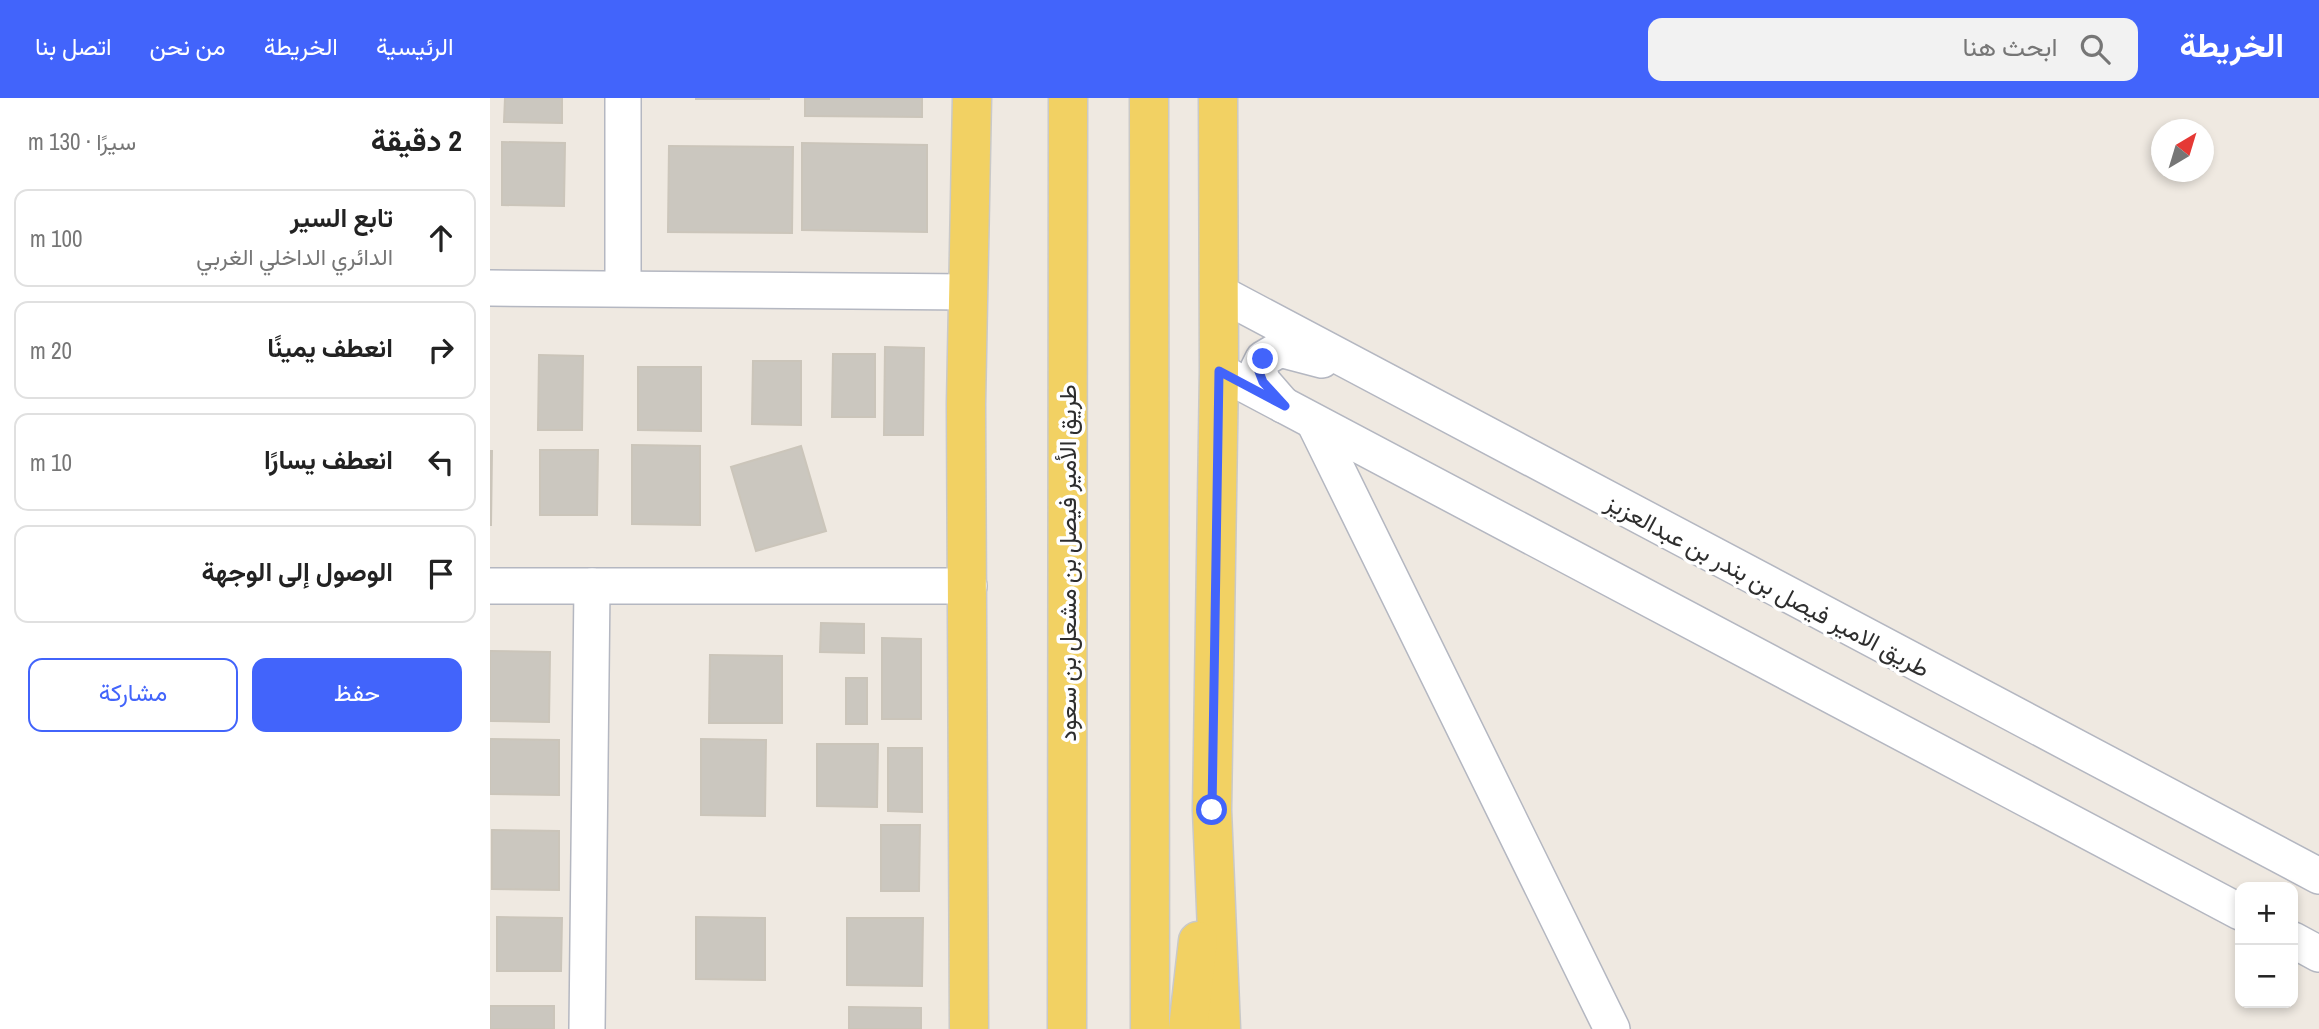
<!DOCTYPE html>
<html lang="ar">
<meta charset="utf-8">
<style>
:root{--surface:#fff;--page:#f2f2f2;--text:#222;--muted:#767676;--line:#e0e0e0;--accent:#4264fb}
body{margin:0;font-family:"Archivo Narrow",Vazirmatn,sans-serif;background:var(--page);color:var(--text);direction:rtl}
.controls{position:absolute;right:21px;bottom:21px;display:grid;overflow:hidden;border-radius:14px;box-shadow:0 4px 10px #0003}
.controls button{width:63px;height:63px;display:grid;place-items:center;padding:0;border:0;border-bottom:2px solid var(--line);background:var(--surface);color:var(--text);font:35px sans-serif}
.compass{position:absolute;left:1661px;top:21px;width:63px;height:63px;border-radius:50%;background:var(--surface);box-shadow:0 4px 10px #0003;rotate:38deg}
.stop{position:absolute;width:21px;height:21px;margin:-16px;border:5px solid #4264fb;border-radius:50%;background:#fff}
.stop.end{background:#4264fb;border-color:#fff;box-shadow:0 2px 7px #0008}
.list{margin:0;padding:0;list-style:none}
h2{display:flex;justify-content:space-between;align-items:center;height:91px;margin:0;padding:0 28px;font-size:30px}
h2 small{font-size:23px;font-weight:400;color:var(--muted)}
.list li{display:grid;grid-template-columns:46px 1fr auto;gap:21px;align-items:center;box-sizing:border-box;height:98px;margin:0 14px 14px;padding:0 14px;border:2px solid var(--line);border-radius:14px}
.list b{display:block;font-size:26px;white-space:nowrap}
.list p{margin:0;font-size:23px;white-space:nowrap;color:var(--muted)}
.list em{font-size:23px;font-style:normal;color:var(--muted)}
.actions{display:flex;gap:14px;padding:21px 28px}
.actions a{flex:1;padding:16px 0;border:2px solid var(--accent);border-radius:14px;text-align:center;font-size:24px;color:var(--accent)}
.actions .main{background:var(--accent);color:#fff}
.icon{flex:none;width:38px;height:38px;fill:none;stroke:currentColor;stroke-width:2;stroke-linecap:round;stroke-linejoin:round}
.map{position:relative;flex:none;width:1829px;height:931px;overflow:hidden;direction:ltr}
header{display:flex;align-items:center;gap:42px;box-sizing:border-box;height:98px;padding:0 35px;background:var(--accent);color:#fff}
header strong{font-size:33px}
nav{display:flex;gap:38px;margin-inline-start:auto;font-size:24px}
.search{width:490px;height:63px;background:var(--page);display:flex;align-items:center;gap:18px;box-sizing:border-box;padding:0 24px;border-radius:14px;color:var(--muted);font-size:26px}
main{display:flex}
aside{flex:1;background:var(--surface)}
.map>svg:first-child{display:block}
</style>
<header>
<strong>الخريطة</strong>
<div class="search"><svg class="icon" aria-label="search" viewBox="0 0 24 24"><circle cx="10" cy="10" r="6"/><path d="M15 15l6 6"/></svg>ابحث هنا</div>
<nav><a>الرئيسية</a><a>الخريطة</a><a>من نحن</a><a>اتصل بنا</a></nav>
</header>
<main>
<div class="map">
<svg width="1829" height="931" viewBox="0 0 1829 931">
<rect width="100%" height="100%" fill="#efe9e1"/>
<g fill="#cbc7bf" stroke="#cbc5ba" stroke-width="2">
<polygon points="15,0 72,0 72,25 14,24"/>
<rect x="206" y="0" width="73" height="1"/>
<polygon points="315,0 432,0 432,19 315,18"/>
<polygon points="12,44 75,45 74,108 12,107"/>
<polygon points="312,45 437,47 437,134 312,132"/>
<polygon points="179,48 303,49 302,135 178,134"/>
<polygon points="395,249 434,250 433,337 394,337"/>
<polygon points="343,256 385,256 385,319 342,319"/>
<polygon points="49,257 93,258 92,332 48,332"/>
<polygon points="263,263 311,263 311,327 262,326"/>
<polygon points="148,269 211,269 211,333 148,332"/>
<polygon points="142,347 210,348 210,427 142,426"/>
<polygon points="311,348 336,433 266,453 241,369"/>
<polygon points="50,352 108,352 107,417 50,417"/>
<polygon points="0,353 2,353 1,427 0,427"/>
<polygon points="331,525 374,526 374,555 330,554"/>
<polygon points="392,540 431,541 431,621 392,621"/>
<polygon points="0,553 60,554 59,624 0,623"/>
<polygon points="220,557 292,558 292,625 219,625"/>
<rect x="356" y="580" width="21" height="46"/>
<polygon points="0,641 69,642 69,697 0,696"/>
<polygon points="211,641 276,642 275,718 211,717"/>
<polygon points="327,646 388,646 387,709 327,708"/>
<polygon points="398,650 432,650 432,714 398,713"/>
<polygon points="391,727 430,727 429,793 391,793"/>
<polygon points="2,732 69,733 69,792 2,791"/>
<polygon points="7,819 72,820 71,873 7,873"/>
<polygon points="206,819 275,820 275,882 206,881"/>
<polygon points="357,820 433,820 432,888 357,887"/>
<rect x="0" y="908" width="64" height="23"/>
<polygon points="359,909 431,910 431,931 359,931"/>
</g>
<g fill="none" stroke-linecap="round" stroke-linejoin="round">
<defs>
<g id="minor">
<polyline points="0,190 479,194"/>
<polyline points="133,190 133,0"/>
<polyline points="728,194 1829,778"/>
<polyline points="729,273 1750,814"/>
<polyline points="793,307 773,284 768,271 773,261 790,251 832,262"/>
<polyline points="824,324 1122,931"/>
<polyline points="0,488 479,488"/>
<polyline points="1803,842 1829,856"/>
<polyline points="97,931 102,488"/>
</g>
<g id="major">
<polyline points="659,0 660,931"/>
<polyline points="728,0 729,273 722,712 731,931"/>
<polyline points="479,931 476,306 482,0"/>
<polyline points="577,931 578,0"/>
<polyline points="698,931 708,843"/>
</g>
</defs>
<use href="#minor" stroke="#b4b7c1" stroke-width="38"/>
<use href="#major" stroke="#c9c9c9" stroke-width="41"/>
<use href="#minor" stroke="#fff" stroke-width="35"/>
<use href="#major" stroke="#f2d163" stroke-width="38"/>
</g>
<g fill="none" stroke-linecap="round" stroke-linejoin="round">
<polyline stroke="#4264fb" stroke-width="9" points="722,712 729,273 795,308 773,284 768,271 773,261"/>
</g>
<g text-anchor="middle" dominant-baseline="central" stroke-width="7" stroke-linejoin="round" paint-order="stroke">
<g font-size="24" fill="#2e2e2e" stroke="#fff">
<text transform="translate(577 465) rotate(-90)">طريق الأمير فيصل بن مشعل بن سعود</text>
<text transform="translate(1278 487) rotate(28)">طريق الامير فيصل بن بندر بن عبدالعزيز</text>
</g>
</g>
</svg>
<div class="controls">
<button>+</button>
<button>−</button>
</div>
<svg class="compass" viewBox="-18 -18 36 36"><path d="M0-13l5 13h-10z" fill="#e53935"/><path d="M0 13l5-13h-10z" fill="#767676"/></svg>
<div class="stop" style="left:722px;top:712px"></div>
<div class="stop end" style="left:773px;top:261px"></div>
</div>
<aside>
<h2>2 دقيقة<small>سيرًا · 130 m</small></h2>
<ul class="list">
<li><svg class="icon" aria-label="ahead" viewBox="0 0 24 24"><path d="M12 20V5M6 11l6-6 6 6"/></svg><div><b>تابع السير</b><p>الدائري الداخلي الغربي</p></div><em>100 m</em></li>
<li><svg class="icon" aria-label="right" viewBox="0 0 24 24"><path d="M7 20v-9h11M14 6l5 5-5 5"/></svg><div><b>انعطف يمينًا</b></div><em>20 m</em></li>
<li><svg class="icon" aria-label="left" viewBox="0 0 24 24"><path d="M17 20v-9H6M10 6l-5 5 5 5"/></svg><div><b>انعطف يسارًا</b></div><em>10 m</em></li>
<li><svg class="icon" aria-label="arrive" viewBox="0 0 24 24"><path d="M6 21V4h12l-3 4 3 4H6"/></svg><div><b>الوصول إلى الوجهة</b></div></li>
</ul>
<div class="actions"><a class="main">حفظ</a><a>مشاركة</a></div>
</aside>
</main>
